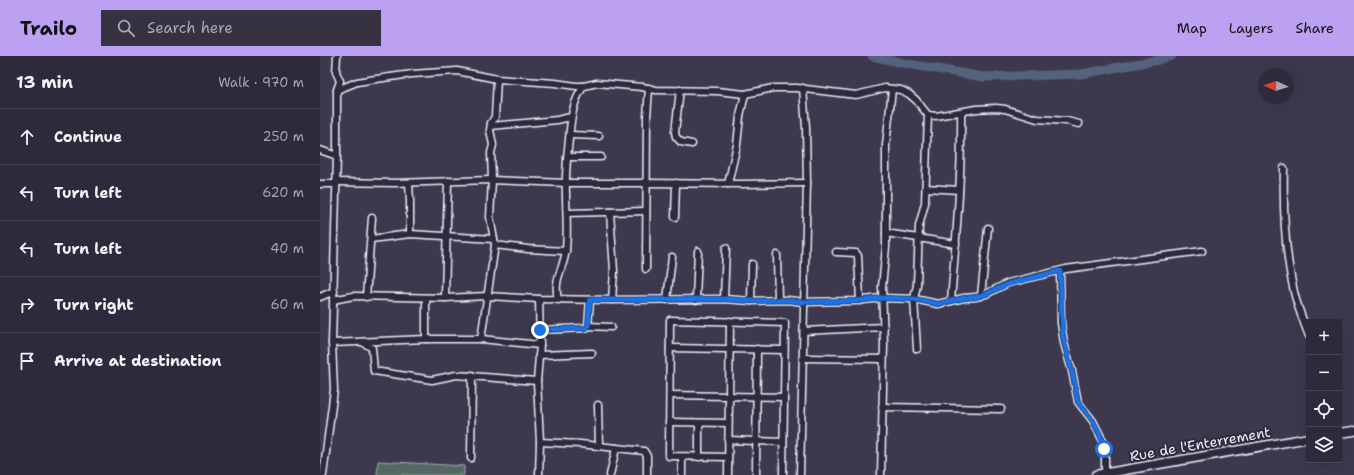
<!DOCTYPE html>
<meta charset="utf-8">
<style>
:root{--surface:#2e2a3b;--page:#363242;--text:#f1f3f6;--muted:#a7a7af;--line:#494655;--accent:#bca0f2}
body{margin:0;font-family:"Shantell Sans",sans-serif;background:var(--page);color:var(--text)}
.controls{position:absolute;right:12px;bottom:12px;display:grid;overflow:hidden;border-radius:0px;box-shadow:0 4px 16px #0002}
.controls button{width:36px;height:36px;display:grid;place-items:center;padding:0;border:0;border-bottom:1px solid var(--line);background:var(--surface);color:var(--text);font:20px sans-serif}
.compass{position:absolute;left:938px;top:12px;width:36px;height:36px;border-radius:50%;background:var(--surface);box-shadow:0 4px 16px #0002;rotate:273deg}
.stop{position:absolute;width:12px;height:12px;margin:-9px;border:3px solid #1a73e8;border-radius:50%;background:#fff}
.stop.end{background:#1a73e8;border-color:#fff;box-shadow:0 1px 4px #0008}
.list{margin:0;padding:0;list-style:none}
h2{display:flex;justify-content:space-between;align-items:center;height:52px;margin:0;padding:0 16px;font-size:17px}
h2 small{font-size:13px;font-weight:400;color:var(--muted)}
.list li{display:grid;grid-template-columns:26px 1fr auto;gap:12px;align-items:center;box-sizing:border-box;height:56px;padding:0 16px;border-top:1px solid var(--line)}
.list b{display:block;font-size:15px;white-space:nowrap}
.list em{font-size:13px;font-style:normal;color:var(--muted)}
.icon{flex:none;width:22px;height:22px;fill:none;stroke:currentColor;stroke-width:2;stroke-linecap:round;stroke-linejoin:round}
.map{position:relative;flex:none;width:1034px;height:419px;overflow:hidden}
header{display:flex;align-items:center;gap:24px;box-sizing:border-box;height:56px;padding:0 20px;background:var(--accent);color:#111}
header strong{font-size:19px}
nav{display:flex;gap:22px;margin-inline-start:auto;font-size:14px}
.search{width:280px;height:36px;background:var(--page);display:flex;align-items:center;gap:10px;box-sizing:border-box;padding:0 14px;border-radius:0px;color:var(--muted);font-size:15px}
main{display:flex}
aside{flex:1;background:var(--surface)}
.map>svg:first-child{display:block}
</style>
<header>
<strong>Trailo</strong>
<div class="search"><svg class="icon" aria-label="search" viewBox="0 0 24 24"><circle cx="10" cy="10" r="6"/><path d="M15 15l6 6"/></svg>Search here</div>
<nav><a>Map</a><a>Layers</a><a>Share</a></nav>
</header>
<main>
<aside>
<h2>13 min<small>Walk · 970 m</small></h2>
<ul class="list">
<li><svg class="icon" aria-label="ahead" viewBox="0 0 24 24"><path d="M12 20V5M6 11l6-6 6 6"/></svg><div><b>Continue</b></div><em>250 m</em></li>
<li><svg class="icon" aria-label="left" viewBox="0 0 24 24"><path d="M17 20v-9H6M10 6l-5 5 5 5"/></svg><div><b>Turn left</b></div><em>620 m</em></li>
<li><svg class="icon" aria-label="left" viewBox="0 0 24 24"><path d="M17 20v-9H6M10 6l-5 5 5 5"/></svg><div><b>Turn left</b></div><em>40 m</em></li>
<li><svg class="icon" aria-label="right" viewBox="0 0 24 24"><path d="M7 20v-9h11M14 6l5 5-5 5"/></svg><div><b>Turn right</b></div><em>60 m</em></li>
<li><svg class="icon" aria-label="arrive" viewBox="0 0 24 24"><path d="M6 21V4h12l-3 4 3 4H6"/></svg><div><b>Arrive at destination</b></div></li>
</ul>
</aside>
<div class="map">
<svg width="1034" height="419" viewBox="0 0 1034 419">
<rect width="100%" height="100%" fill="#3e384f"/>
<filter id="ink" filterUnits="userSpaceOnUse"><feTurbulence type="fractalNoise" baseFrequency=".025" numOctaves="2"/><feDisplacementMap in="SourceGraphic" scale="8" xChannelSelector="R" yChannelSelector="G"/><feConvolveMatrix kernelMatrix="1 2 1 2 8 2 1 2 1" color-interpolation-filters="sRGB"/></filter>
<g filter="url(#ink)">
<polygon fill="#556963" stroke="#9eadae" points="58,405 144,410 144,419 57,419"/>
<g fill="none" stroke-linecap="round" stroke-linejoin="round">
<polyline stroke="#54627d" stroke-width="9" points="552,0 588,8 663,21 761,18 838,4 852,0"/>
<defs>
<g id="minor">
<polyline points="17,34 37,26 56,23 92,18 137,15 177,23 235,27 256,30 264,30 277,27 322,31 336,34 397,35 425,38 453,32 477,32 536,39 565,32 581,34 589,38 596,44 608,59 616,60 656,53 676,52 685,53 717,63 747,65 759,68"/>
<polyline points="360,34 355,76 356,81 361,86 372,88"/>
<polyline points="171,70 237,64 251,61"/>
<polyline points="250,79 279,80"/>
<polyline points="0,94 17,100"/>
<polyline points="247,101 281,101"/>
<path d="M964 112C963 152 964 191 973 231 976 248 983 264 989 280"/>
<polyline points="16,126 74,127 172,124 246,127 324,127 423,128 487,127"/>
<polyline points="89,127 90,145 90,178"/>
<polyline points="0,128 16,128"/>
<polyline points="408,128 417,89 420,60 425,38"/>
<polyline points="606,132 639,134"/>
<polyline points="290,156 294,215 292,244"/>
<polyline points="247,157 326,155"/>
<polyline points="355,161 356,127"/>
<polyline points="566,177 636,188"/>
<polyline points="51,183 90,178 174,183"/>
<polyline points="175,189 208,193 246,195"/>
<polyline points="516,196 536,197 538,200 540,245"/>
<polyline points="457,199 458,244"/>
<polyline points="326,213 327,61 329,32"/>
<polyline points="740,215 741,267 744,287 752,315 758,346 773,365 783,385 785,401 785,417"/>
<polyline points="661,240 668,172"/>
<polyline points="0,241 14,235"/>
<polyline points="46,241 52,162"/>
<polyline points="125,242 128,125"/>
<polyline points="219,243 220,289 217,325 220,386 219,419"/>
<polyline points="404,243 406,192"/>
<polyline points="13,244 33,240 125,242 167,240 219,243 292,244 404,243 431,245 468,244 484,246 535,245 562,242 594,243 618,248 644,242 656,241 666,238 688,227 746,213 882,195"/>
<path d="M238 244C233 221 244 214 246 193 248 174 246 156 246 138 245 119 247 101 249 83 251 64 252 46 264 30"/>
<polyline points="347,244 352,201"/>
<polyline points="376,244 378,195"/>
<polyline points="431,245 432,208"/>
<path d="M631 245C636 182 642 119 641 56"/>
<polyline points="268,270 291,271"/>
<polyline points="220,274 266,272 268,270 270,244"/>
<polyline points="484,275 564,271"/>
<polyline points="106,283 161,283 220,289"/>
<polyline points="161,283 175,189 170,161 172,124 171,97 173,89 170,74 171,67 175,61 177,23"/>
<polyline points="42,286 52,292 54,315 112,324 136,319 217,325"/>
<polyline points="12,287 106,283 106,242"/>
<polyline points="350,292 464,294"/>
<polyline points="597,293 594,243 597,229 599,170 605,147 608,59"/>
<polyline points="219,299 272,297"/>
<polyline points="483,302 563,303"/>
<polyline points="350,339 464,341"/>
<polyline points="278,349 279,390"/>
<polyline points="562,351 681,353"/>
<polyline points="349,366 408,367"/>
<polyline points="408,384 463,386"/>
<polyline points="220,386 260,388 324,395 327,400 327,419"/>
<polyline points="379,401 379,367"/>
<polyline points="408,401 349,400 350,264 465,267 463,419"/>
<polyline points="151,402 152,319"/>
<polyline points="3,419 14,334 12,287 17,100 17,34 20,25 16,16 17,0"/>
<polyline points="290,419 296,392"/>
<polyline points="362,419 362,401"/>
<polyline points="408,419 410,265"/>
<polyline points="436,419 437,293"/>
<polyline points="480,419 487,127 486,72 483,32"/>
<polyline points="561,419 564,288 562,231 566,191 566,89 572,33"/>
</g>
<g id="tertiary">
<polyline points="1019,377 1034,375"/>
<polyline points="776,419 989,382"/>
</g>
</defs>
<use href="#minor" stroke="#e8f1f8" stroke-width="9"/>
<use href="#tertiary" stroke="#e8f1f8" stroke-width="11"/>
<use href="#minor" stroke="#2f2a3d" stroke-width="6"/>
<use href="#tertiary" stroke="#2f2a3d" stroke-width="8"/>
</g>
</g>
<g fill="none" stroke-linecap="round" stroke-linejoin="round" filter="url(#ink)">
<polyline stroke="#1a73e8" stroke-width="5" points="220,274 266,272 268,270 270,244 404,243 431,245 468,244 484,246 535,245 562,242 594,243 618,248 644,242 656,241 666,238 688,228 740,215 743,281 755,328 757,342 758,346 773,365 779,376 784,393"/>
</g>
<g text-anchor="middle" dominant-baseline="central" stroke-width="4" stroke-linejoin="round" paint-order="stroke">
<g font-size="14" fill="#e8f1f8" stroke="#2f2a3d">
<text transform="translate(880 388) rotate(-10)">Rue de l'Enterrement</text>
</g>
</g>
</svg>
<div class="controls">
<button>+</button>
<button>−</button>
<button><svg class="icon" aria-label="locate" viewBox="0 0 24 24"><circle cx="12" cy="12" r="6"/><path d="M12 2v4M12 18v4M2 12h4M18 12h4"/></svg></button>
<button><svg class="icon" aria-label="layers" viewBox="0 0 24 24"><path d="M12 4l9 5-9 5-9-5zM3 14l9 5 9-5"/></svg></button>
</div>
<svg class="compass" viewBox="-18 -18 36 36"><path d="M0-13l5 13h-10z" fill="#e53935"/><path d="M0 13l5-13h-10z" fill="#a7a7af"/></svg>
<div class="stop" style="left:784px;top:393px"></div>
<div class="stop end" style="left:220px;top:274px"></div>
</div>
</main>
